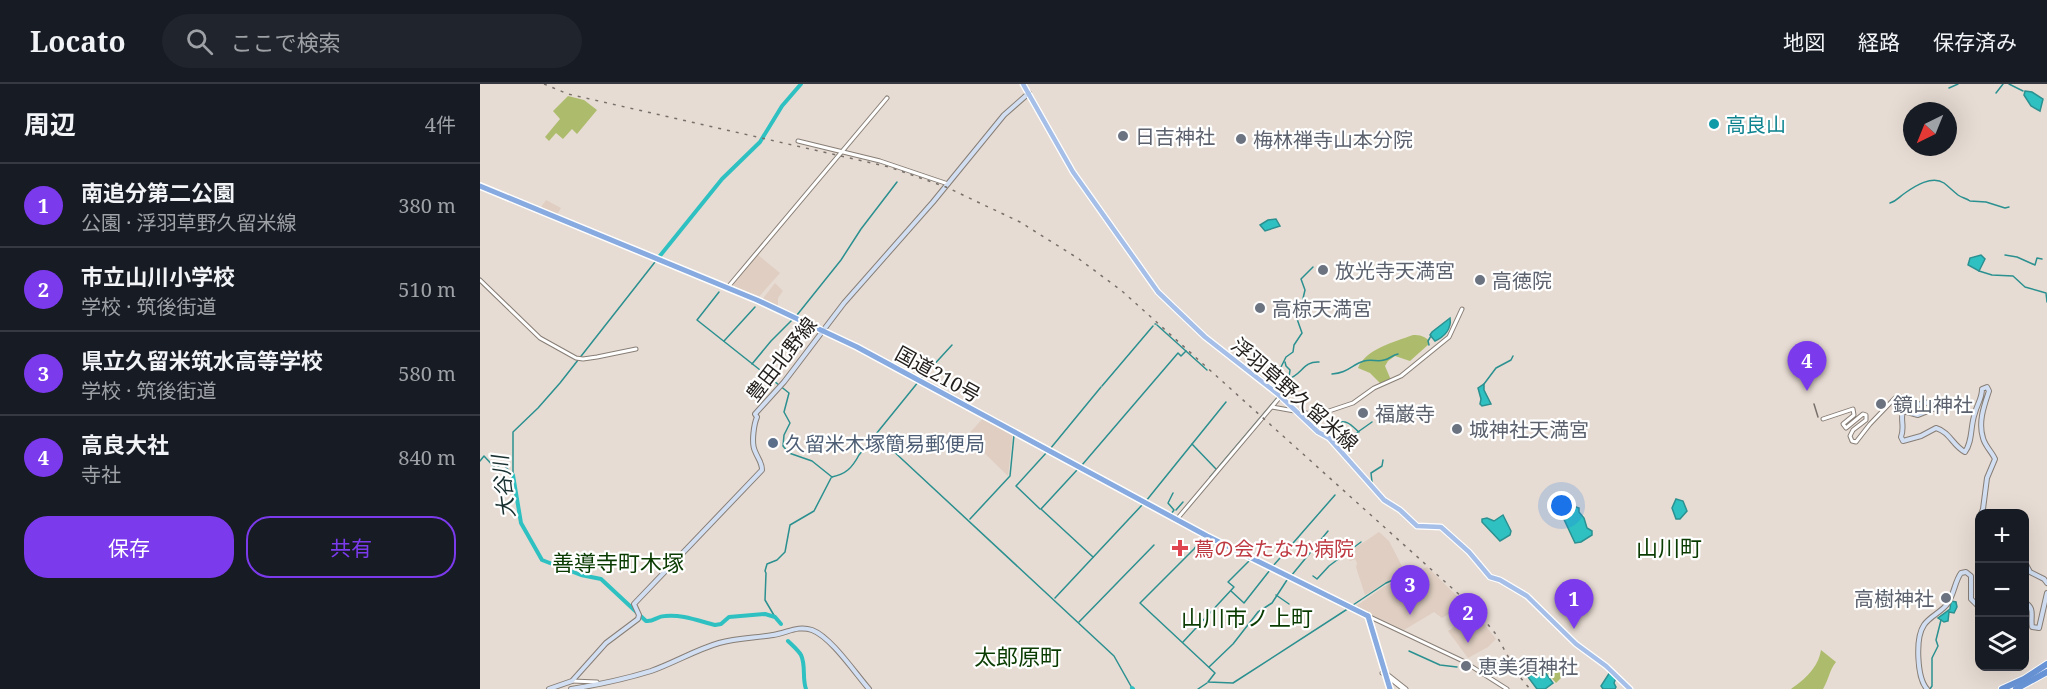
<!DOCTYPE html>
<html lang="ja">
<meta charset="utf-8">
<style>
:root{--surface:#171b24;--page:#20242c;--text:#f1f3f6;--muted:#9ea1a6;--line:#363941;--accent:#7c3aed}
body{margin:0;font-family:"Noto Serif","Noto Sans JP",serif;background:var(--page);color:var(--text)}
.controls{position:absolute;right:18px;bottom:18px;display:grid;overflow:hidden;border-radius:12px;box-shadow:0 6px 24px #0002}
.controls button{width:54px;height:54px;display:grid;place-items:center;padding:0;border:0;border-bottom:2px solid var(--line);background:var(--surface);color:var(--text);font:30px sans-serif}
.compass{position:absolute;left:1423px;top:18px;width:54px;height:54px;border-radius:50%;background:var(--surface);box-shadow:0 6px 24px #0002;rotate:223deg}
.you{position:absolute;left:1082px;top:422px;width:21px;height:21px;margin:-15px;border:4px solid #fff;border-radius:50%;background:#1a73e8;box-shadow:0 0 0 9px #1a73e833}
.badge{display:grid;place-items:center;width:39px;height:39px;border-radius:50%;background:var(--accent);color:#fff;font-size:20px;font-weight:700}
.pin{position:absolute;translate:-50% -50px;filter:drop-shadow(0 2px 3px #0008)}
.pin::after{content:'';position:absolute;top:32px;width:21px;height:18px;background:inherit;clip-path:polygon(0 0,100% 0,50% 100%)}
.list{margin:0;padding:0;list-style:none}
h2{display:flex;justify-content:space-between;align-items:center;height:78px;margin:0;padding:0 24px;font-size:26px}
h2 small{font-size:20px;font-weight:400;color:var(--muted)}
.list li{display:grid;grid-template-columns:39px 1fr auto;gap:18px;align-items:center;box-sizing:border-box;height:84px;padding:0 24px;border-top:2px solid var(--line)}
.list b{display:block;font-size:22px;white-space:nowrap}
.list p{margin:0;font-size:20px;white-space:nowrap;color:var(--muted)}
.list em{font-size:20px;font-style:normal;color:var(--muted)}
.actions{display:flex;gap:12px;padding:18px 24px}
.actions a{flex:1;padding:14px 0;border:2px solid var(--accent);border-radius:24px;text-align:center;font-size:21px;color:var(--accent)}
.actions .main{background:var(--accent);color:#fff}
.icon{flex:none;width:33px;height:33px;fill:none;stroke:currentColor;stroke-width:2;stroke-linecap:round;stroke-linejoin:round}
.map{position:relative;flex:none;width:1567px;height:605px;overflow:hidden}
header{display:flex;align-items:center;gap:36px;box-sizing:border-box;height:84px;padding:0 30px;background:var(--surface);border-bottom:2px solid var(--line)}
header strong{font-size:28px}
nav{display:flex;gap:33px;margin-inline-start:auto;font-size:21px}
.search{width:420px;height:54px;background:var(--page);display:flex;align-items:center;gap:15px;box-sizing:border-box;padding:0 21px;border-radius:33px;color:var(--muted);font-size:22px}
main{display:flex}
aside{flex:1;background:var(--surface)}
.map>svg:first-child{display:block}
</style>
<header>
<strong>Locato</strong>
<div class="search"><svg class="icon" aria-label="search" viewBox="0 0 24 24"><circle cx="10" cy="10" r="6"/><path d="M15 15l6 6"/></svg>ここで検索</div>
<nav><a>地図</a><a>経路</a><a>保存済み</a></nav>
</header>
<main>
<aside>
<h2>周辺<small>4件</small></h2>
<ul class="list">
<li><span class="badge">1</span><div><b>南追分第二公園</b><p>公園 · 浮羽草野久留米線</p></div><em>380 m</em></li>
<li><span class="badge">2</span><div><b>市立山川小学校</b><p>学校 · 筑後街道</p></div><em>510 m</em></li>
<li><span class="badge">3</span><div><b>県立久留米筑水高等学校</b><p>学校 · 筑後街道</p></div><em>580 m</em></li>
<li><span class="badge">4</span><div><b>高良大社</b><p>寺社</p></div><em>840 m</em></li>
</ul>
<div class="actions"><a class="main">保存</a><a>共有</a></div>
</aside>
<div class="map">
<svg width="1567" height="605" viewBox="0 0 1567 605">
<rect width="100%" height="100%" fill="#e7dcd3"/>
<g fill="#dfcec1">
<polygon points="66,116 81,124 76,132 59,126"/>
<polygon points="277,170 300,189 277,215 254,206 253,201"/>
<polygon points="295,199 303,207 298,214 298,224 281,217"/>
<polygon points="505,332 533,347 528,392 487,352"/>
<polygon points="899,448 909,457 926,490 905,499 885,511 876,483 877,479 875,475 870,477 865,471"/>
<polygon points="947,483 976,511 981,523 962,534 954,528 924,546 875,523 905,502"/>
<polygon points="996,530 1016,555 1008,563 988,574 968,547"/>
</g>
<g fill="#adbc6c">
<polygon points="88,12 104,16 117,26 97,50 92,45 83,55 76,49 69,57 65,53 80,35 73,27"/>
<path d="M933 251C940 251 945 252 949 257V260L930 277 915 272 908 277 905 282 911 296 901 300 890 289 878 284C886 265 914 258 933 251Z"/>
<path d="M1341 566 1356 578C1349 587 1349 595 1343 605H1311C1325 595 1338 584 1341 566Z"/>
<polygon points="1074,575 1084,591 1076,599 1061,582"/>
</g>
<g fill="#2fc1c2" stroke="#2b9090" stroke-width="1.5">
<polygon points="1545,7 1552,8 1563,15 1560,27 1551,22 1544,11"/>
<polygon points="796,135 800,142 785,147 780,141 788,136"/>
<polygon points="1501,171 1505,175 1499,187 1488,181 1490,174"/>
<path d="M970 234C972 245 964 253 955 257L950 251 952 248Z"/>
<polygon points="1004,300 1004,306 1011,320 1002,322 1000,320 1001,315 998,304"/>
<polygon points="1196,415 1203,417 1207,427 1200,435 1196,435 1192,424"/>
<polygon points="1096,423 1099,424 1099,428 1104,434 1107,444 1112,447 1112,451 1101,458 1095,459 1082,431 1085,427"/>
<polygon points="1023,431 1031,447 1030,451 1020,457 1002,438 1002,435 1007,434 1014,437"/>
<polygon points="1471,517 1476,518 1477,523 1474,529 1469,528 1468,537 1464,538 1458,534 1470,525"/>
<polygon points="1062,584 1073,599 1065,605 1057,605 1048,593"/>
<polygon points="1130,588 1136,594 1134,599 1136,603 1135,605 1123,605 1121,602"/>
</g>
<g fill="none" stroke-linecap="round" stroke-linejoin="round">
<g stroke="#2b9090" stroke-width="1.5">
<polyline points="1529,0 1543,7"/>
<polyline points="1469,4 1478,0"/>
<polyline points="1516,9 1523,0"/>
<path d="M1410 119C1417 117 1419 113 1425 109 1435 102 1452 91 1464 99 1469 103 1473 107 1478 111 1482 114 1486 114 1490 117L1506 118 1525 124 1529 123"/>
<polyline points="1525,171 1537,173 1555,181 1557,174 1562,175"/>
<polyline points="1499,187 1512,191 1533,192 1545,203 1566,209 1567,218"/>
<polyline points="239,208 217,236 309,309 304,328 310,339 304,351 303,362 309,369 332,377 352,393"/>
<polyline points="317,231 361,176 381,145 417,98"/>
<polyline points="675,240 676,240"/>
<polyline points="677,241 727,286"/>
<polyline points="244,257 275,223"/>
<polyline points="949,261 948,257 951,252"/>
<polyline points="805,278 806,282 810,286 809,293"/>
<polyline points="272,280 291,257 313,235"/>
<polyline points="801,283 806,273 813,268 814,261 822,249 816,232 821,223 825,206 821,195 833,183"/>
<path d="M852 290C868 289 871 281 884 277 891 275 898 278 904 276 910 275 912 271 918 270"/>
<path d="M808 295C822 291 823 277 839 278"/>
<polyline points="1004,300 1016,284 1031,276 1033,272"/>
<polyline points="622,302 673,242"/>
<path d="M850 328 851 335 857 339C867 335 872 342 879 348"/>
<polyline points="875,350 892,338"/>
<polyline points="396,351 634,572 652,604"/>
<polyline points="712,360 736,385"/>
<polyline points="570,365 621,303"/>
<polyline points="0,377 4,372 16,385 22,379 33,391"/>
<polyline points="602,381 698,269 701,272 706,267"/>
<polyline points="597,386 561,425 613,473"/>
<polyline points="33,391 33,348 58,324 80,299 175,178"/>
<path d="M352 393C366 390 372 384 379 371L439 297 472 261"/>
<polyline points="730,393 797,314 809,294"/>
<polyline points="892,398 891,389 902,382 903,376"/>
<polyline points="666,417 746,318"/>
<polyline points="560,425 536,402 567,368"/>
<polyline points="696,426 703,418"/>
<polyline points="691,430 694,426 688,419 693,409"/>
<polyline points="490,435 530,392 534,351"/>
<polyline points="723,453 714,465 660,519 735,589 728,598 753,599 869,524"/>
<polyline points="793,482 855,411"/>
<polyline points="811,492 848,447"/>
<polyline points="833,492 837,495 849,482 881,458"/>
<polyline points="751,507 764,519 790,486"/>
<polyline points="796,511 809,520"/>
<polyline points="575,514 662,421"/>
<polyline points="873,521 906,499 927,490"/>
<polyline points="295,533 285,516 286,489 285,487 287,480 297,476 305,468 310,441 334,427 351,394"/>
<polyline points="599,538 674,461"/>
<polyline points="703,558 754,503 748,498 769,477"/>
<polyline points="929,567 960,581 977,583"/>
<polyline points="729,583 753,560 778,528 792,519 807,496"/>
<polyline points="718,605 727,599"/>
<polyline points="1450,605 1452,602 1452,574 1458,562 1456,556 1461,536"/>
</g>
<g stroke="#2fc1c2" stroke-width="4">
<polyline points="179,173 242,95 280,58 302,22 321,0"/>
<path d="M33 391 41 439 62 476 101 491 121 495 166 537C174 538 177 532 185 532 201 530 219 537 235 541L241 540 249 533 285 530 295 533 301 540"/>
<path d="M308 557C312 561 318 566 321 571 326 581 322 595 326 605"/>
<polyline points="652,604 653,605"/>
</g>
<defs>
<g id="tertiary">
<polyline points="318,57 400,77 468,100"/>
<polyline points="0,196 60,254 96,274 103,275 117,273 156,265"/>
<polyline points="248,203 407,14"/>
<polyline points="792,323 837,331 873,319 894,304 921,292 969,253 982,225"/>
<polyline points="1343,335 1373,325 1374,331 1363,340 1366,344 1383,330 1386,331 1386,336 1373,346 1370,352 1372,357 1376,358 1390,340 1415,314 1420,313"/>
<polyline points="697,435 800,313"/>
<polyline points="888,532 983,577 1027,605"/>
<polyline points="902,589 907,590 926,605"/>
<polyline points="908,593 923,605"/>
<polyline points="92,597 117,598 118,600"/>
</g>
<g id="secondary">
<path d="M1420 313 1433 322 1454 317 1457 320 1453 325 1438 331 1423 327C1420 335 1425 343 1421 353L1423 357 1441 352 1456 344C1470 348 1473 362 1485 368 1493 357 1490 342 1495 329 1497 320 1502 315 1502 305L1507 303 1509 307C1504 322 1498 338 1503 354 1505 362 1512 368 1515 375L1507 394 1503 425 1501 430"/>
<polyline points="1500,432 1500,444"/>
<polyline points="1544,477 1550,488 1564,495 1567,499"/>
<path d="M1544 518C1556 524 1550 532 1552 543L1559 544 1567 509"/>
<path d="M69 605 92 597 126 559 158 535 159 531 154 520 282 386C282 378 278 375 275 367 271 359 274 340 277 333L275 330 304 298 364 219 453 118 524 31 549 9"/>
<path d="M91 605C117 601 145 595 171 587 194 579 215 566 239 559 257 554 275 554 293 551 307 549 318 541 332 546 351 553 375 589 389 605"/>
<path d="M1447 605C1437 594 1435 554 1444 541 1450 532 1462 528 1468 519 1474 510 1475 497 1481 489L1486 488 1491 492V515L1500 524"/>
</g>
<polyline id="primary" points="543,0 593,88 678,208 725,253 799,311 838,348 849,354 904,416 920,426 937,442 961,443 989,468 1010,493 1020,496 1047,512 1096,560 1126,582 1150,605"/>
<g id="trunk">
<polyline points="0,102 277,216 377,263 727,452 888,532"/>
<polyline points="888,532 910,605"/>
</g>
<g id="motorway">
<polyline points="1522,605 1544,595 1567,580"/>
<polyline points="1536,605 1567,588"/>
</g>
</defs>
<use href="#tertiary" stroke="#877e76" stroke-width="5"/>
<use href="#secondary" stroke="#877e76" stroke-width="6"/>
<use href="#primary" stroke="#fff" stroke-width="7"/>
<use href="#trunk" stroke="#fff" stroke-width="8"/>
<use href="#motorway" stroke="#fff" stroke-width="8"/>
<use href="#tertiary" stroke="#fff" stroke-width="3"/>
<use href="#secondary" stroke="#d2dff3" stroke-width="4"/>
<use href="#primary" stroke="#a5bfe8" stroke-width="4.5"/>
<use href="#trunk" stroke="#87aae0" stroke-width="5"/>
<use href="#motorway" stroke="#6995d8" stroke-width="6"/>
<polyline stroke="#77706b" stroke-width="1.5" points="1334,320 1338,333"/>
<polyline stroke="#77706b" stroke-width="1.5" stroke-dasharray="3 6" stroke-linecap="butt" points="64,0 88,10 409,83 466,103 540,138 599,175 642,207 993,523 1015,549 1039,592 1050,605"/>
</g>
<circle fill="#0f9aa8" stroke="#fff" stroke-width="2" cx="1234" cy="40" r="6"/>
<g fill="#6b7280" stroke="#fff" stroke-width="2">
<circle cx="643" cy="52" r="6"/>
<circle cx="761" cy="55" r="6"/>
<circle cx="843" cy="186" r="6"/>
<circle cx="1000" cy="196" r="6"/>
<circle cx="780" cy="224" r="6"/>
<circle cx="1401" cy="320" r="6"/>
<circle cx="883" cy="329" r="6"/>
<circle cx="977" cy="345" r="6"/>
<circle cx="1466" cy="514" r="6"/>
<circle cx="986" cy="582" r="6"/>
</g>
<circle fill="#5c6f8a" stroke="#fff" stroke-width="2" cx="293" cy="359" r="6"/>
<path fill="#e0444e" stroke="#fff" stroke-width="2" d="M697 455h6v6h6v6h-6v6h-6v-6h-6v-6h6z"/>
<g text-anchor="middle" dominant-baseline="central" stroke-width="4.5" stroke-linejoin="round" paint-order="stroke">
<g font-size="20" fill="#0d838f" stroke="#fff" text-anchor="start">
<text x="1246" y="40">高良山</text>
</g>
<g font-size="20" fill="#5b616d" stroke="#fff" text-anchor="start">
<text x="655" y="52">日吉神社</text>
<text x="773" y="55">梅林禅寺山本分院</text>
<text x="855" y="186">放光寺天満宮</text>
<text x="1012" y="196">高徳院</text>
<text x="792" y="224">高椋天満宮</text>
<text x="1413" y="320">鏡山神社</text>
<text x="895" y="329">福巌寺</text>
<text x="989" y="345">城神社天満宮</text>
<text x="1454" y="514" text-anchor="end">高樹神社</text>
<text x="998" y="582">恵美須神社</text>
</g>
<g font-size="20" fill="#221e1b" stroke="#fff">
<text transform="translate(301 275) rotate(-52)">豊田北野線</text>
<text transform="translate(458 290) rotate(29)">国道210号</text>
<text transform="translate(815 310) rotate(41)">浮羽草野久留米線</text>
</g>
<g font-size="20" fill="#4e5e75" stroke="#fff" text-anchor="start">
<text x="305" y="359">久留米木塚簡易郵便局</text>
</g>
<g font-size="20" fill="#be3a42" stroke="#fff" text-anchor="start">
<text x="714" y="464">蔦の会たなか病院</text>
</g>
<g font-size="21" font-style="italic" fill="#193030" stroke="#fff">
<text transform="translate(23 403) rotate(-97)">大谷川</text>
</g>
<g font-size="22" fill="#0a3b00" stroke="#fff">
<text x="1189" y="463">山川町</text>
<text x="138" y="478">善導寺町木塚</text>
<text x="767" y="533">山川市ノ上町</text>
<text x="538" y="572">太郎原町</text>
</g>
</g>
</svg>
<div class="controls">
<button>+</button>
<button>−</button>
<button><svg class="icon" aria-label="layers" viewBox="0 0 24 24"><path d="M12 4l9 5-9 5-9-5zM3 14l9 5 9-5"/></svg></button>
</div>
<svg class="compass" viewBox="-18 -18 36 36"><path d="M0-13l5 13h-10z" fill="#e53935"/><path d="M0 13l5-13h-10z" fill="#9ea1a6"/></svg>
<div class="you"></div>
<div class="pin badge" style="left:1094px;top:545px">1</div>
<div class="pin badge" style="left:988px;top:559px">2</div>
<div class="pin badge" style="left:930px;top:531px">3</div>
<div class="pin badge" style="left:1327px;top:307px">4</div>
</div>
</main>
